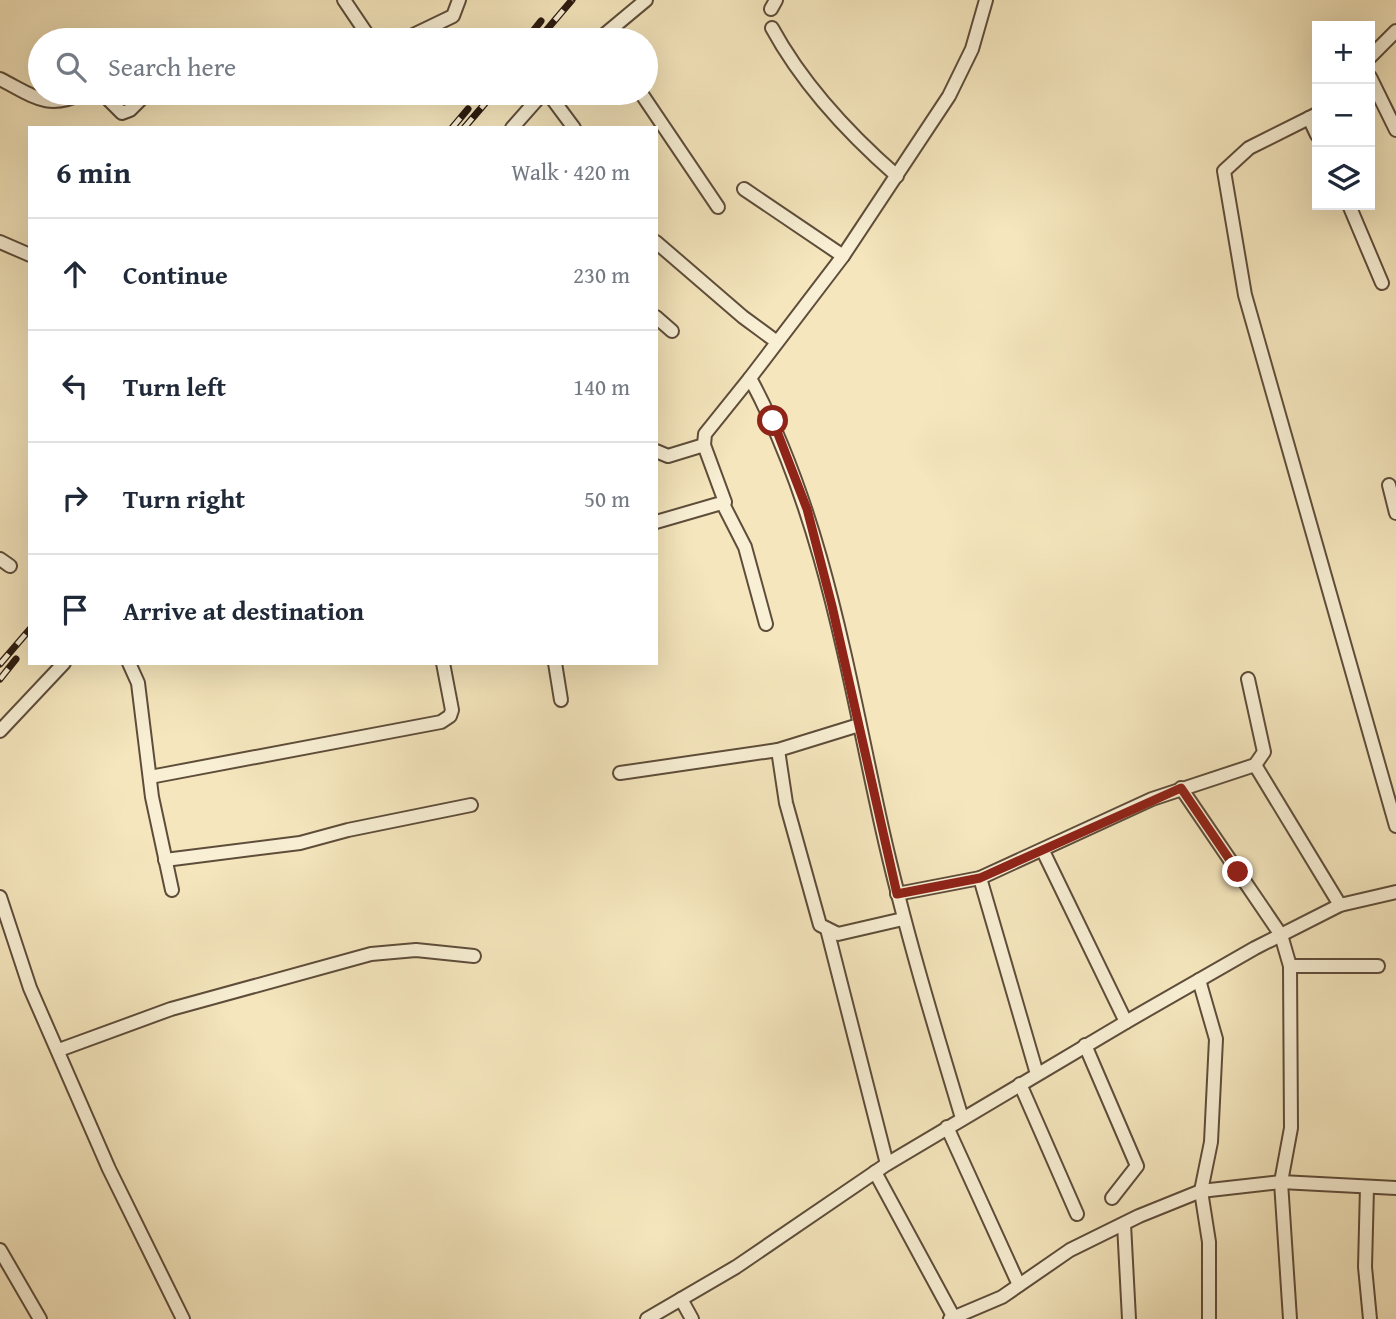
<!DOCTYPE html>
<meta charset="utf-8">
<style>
:root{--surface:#fff;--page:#f2f2f3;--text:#1f2937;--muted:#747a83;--line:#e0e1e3}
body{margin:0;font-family:"Gentium Book Plus",serif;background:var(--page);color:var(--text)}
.controls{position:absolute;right:21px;top:21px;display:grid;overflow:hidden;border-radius:0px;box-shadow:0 7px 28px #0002}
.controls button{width:63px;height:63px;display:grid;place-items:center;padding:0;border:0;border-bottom:2px solid var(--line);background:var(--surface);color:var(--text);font:35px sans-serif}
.stop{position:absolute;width:21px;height:21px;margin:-16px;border:5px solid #8f2418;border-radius:50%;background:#fff}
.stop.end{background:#8f2418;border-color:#fff;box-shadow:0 2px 7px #0008}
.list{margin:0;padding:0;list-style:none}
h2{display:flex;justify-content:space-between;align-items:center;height:91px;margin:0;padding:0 28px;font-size:30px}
h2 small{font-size:23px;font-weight:400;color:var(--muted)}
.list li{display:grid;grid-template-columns:46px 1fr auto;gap:21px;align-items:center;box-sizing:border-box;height:112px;padding:0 28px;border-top:2px solid var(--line)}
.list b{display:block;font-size:26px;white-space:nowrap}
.list em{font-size:23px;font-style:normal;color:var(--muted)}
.icon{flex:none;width:38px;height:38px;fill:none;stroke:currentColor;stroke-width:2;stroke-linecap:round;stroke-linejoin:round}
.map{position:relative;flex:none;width:1396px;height:1319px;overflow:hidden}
.search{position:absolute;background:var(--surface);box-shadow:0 7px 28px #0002;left:28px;top:28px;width:630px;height:77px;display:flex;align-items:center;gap:18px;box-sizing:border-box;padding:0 24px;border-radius:38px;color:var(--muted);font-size:26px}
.panel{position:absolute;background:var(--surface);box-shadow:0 7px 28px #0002;left:28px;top:126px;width:630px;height:539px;border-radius:0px}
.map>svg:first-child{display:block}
</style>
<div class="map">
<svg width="1396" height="1319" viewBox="0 0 1396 1319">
<rect width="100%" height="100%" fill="#f5e6bd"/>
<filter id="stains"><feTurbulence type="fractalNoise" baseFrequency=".00286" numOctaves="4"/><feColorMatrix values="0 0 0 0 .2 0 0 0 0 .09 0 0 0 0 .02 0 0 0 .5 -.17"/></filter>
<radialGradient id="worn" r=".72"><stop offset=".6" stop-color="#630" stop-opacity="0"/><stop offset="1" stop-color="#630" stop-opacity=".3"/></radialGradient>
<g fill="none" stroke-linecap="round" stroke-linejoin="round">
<defs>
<g id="street">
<polyline points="344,0 371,40"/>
<polyline points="771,9 776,0"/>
<path d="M772 28C803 85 849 134 897 176"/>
<polyline points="284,40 297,36"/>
<polyline points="403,40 453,16 459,0"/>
<polyline points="598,40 646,0"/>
<polyline points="1370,57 1396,31"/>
<polyline points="1370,77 1396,130"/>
<path d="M0 79C32 95 47 111 83 93"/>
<polyline points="102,93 122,113 130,110 147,93"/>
<polyline points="548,93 574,128"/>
<polyline points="641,93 718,207"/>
<polyline points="1317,114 1249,148 1224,171 1245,295 1396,826"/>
<polyline points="1309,118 1317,135"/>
<polyline points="512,128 543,93"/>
<polyline points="744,189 843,256"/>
<polyline points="1349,205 1382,283"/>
<polyline points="0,242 30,255"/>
<polyline points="656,242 743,317 777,342"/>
<polyline points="656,317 672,331"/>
<polyline points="656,451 668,456 704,445"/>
<polyline points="1389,485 1396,513"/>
<polyline points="723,504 745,547 766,624"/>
<polyline points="656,522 725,502 704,445 705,434 750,378"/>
<polyline points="0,559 10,566"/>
<polyline points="129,663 138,683 152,797 172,890"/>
<polyline points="555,663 561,700"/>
<polyline points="859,725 778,750 786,803 820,925 838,934 903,919"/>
<polyline points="0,731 64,663"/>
<polyline points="1255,765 1340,905"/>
<polyline points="620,773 778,750"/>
<polyline points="150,777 441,722 450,716 452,710 443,663"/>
<polyline points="1181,788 1281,935 1290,966 1291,1128 1281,1182 1290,1319"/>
<polyline points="1043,851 1126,1022"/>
<polyline points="165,860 300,843 348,830 471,805"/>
<polyline points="980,878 1037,1074"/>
<polyline points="897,894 980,878 1152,799 1255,765 1264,752 1248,679"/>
<polyline points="0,897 30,988 109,1169 183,1319"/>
<polyline points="827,929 887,1164"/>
<polyline points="1290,966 1378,966"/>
<polyline points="1199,980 1216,1039 1211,1142 1201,1191 1209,1242 1209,1319"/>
<polyline points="1085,1045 1137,1166 1112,1198"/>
<polyline points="59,1050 171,1009 371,954 416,950 474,956"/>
<polyline points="1020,1084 1077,1214"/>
<path d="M962 1118C933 1022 904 926 882 828 848 676 824 516 750 378L843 256 949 96 972 49 986 0"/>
<polyline points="947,1127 1019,1285"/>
<polyline points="875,1172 953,1316"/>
<polyline points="1367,1187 1365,1267 1370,1319"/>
<polyline points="1124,1224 1129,1319"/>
<polyline points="0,1250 40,1319"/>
<polyline points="681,1299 692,1319"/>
<polyline points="647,1319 736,1267 887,1164 1126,1022 1255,948 1340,905 1396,892"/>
<polyline points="950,1319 1002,1297 1070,1250 1139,1216 1201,1191 1281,1182 1396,1188"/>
</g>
</defs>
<use href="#street" stroke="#5e4d3a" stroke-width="16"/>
<use href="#street" stroke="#f8efd4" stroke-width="12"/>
<defs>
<g id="rail">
<polyline points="526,40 541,21"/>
<polyline points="538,40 572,0"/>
<polyline points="452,128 468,109"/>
<polyline points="464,128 494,93"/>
<polyline points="0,664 30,629"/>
<polyline points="0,679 16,659"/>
</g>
</defs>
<use href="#rail" stroke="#2b1a0f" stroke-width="7"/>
<use href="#rail" stroke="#f8efd4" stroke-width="4.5" stroke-dasharray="13" stroke-linecap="butt"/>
</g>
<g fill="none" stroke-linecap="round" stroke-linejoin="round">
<polyline stroke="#8f2418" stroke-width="9" points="773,421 807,509 832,606 897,894 980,878 1181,788 1238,872"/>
</g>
<rect width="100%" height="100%" filter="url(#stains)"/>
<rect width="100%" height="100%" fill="url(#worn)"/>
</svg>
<div class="controls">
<button>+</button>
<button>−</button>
<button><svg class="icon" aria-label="layers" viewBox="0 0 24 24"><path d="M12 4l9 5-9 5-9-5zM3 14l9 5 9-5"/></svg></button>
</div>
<div class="stop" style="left:773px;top:421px"></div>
<div class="stop end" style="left:1238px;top:872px"></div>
<div class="search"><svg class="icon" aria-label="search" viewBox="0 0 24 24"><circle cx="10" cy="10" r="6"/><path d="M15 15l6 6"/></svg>Search here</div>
<section class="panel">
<h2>6 min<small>Walk · 420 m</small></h2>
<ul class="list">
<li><svg class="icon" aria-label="ahead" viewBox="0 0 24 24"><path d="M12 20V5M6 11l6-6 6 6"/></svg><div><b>Continue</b></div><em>230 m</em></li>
<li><svg class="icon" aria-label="left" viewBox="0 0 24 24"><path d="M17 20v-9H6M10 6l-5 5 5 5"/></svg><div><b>Turn left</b></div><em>140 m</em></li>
<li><svg class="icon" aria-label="right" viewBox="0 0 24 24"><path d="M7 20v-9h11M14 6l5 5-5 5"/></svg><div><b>Turn right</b></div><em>50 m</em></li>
<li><svg class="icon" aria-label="arrive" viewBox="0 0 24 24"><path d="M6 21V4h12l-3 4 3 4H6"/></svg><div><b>Arrive at destination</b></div></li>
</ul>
</section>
</div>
